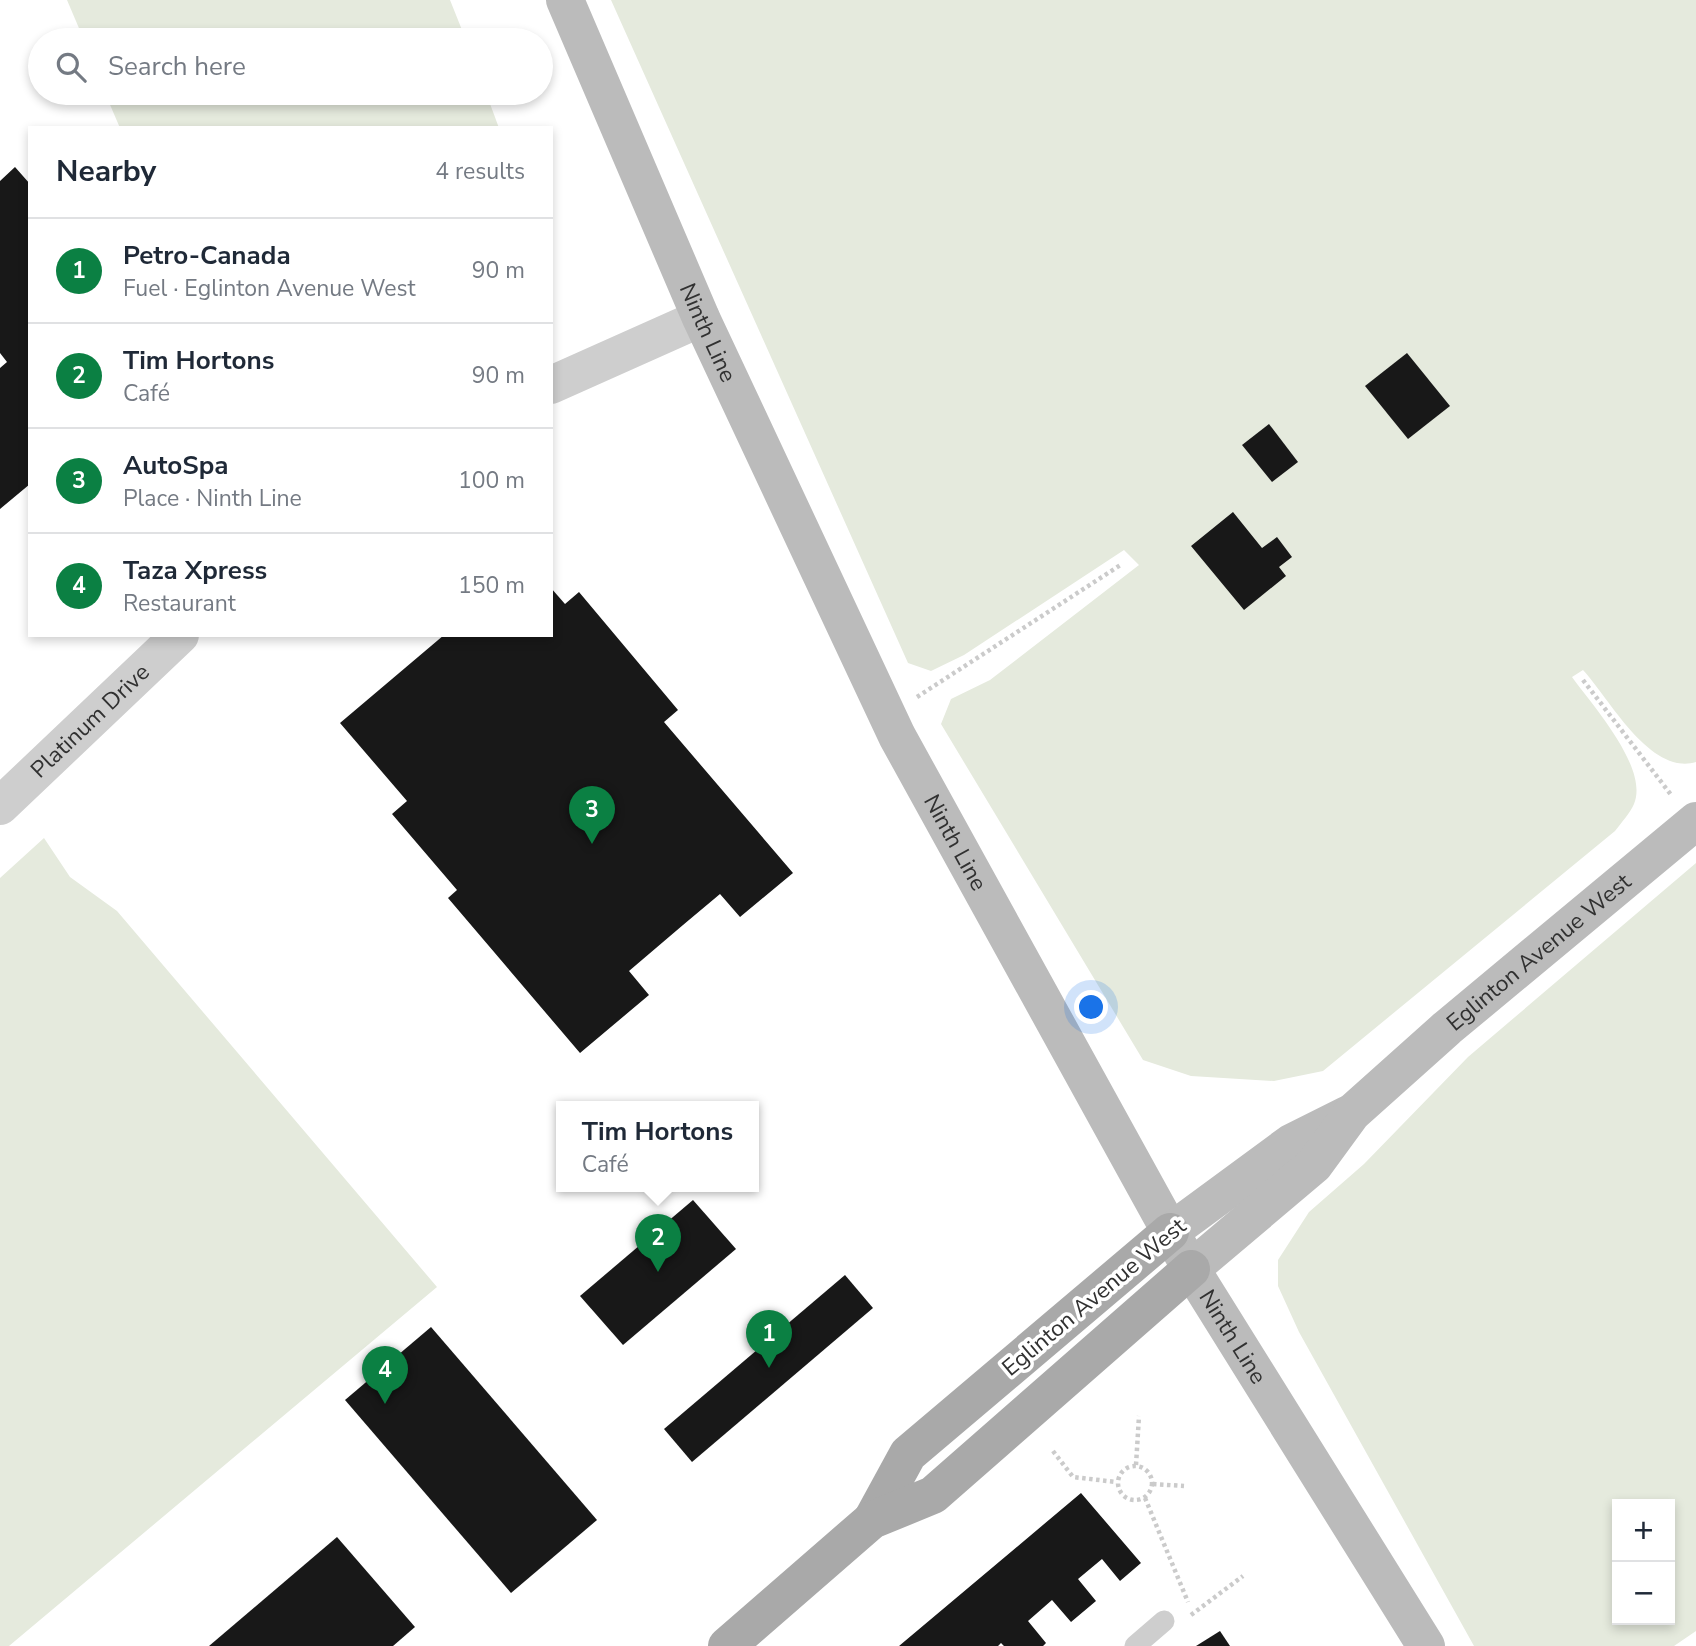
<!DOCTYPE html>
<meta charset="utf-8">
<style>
:root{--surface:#fff;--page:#f6f6f7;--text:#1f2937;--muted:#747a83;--line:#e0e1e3;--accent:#0b8043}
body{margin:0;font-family:"Nunito Sans",sans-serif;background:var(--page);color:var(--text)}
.controls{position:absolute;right:21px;bottom:21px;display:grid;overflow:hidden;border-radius:0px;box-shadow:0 4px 10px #0003}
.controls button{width:63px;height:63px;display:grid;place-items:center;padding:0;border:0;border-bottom:2px solid var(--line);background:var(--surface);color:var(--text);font:35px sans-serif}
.you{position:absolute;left:1092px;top:1008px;width:24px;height:24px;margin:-18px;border:5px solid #fff;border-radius:50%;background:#1a73e8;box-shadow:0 0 0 10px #1a73e833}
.badge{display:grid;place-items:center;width:46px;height:46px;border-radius:50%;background:var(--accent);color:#fff;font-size:23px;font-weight:700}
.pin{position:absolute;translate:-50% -58px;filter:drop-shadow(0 2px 4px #0008)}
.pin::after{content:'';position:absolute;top:37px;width:24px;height:21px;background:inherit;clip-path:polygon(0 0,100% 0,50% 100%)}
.popup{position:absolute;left:556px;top:1101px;width:203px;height:91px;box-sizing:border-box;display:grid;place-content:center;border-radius:0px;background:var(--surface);filter:drop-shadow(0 2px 5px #0005);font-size:23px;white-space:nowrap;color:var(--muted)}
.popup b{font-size:26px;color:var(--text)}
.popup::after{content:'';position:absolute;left:50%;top:100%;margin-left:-14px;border:14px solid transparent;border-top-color:var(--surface)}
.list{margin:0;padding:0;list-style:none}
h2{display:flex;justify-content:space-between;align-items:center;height:91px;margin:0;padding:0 28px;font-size:30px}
h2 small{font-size:23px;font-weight:400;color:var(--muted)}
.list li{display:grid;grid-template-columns:46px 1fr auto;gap:21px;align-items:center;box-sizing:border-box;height:105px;padding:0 28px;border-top:2px solid var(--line)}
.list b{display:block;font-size:26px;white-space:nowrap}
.list p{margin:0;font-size:23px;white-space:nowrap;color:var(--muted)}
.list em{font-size:23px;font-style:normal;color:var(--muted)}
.icon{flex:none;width:38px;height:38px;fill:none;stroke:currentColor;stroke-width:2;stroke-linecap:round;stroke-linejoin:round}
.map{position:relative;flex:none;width:1696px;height:1646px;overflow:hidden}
.search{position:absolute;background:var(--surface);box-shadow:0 4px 10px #0003;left:28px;top:28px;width:525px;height:77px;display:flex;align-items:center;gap:18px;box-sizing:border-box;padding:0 24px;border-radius:38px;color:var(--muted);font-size:26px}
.panel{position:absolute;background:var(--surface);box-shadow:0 4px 10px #0003;left:28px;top:126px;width:525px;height:511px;border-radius:0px}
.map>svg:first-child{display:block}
</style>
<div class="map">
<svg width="1696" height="1646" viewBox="0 0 1696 1646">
<rect width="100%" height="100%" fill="#fff"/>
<g fill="#e5eadd" fill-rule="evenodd">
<polygon points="67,0 450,0 466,40 84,40"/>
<path d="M611 0H1696V762C1650 776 1609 698 1583 670L1572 677C1593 706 1649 768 1634 804 1630 813 1621 823 1615 831L1323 1071 1274 1081 1191 1076 1143 1060 941 724 951 699 990 680 1139 565 1124 550 964 655 931 671 908 663Z"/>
<polygon points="105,93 486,93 499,128 120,128"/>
<polygon points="44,838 70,877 117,911 437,1287 9,1646 0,1646 0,878"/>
<path d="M1696 863V1631L1674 1646H1474L1299 1332 1278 1286V1260L1309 1212 1364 1164 1468 1057ZM1670 1504V1620H1617V1504Z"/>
</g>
<g fill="#181818">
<polygon points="15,167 30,184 30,484 0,509 0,368 7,362 0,353 0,181"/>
<polygon points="1407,353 1450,406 1408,439 1365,386"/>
<polygon points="1269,424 1298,462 1272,482 1242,445"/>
<polygon points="1233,512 1262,548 1277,537 1292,557 1279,567 1286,576 1244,610 1191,546"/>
<polygon points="551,588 565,604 579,592 678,710 664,722 793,873 740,917 720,894 683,925 629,971 649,995 580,1053 448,898 457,890 392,814 407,801 340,723 444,635 551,635"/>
<polygon points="693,1200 736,1249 623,1345 580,1296"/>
<polygon points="845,1275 873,1308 692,1462 664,1429"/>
<polygon points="431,1327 597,1520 511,1593 345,1400"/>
<polygon points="1081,1493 1141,1563 1120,1581 1102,1559 1078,1579 1096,1601 1071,1622 1052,1600 1028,1621 1046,1643 1043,1646 1004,1646 1001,1643 998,1646 899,1646"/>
<polygon points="337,1537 415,1627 393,1646 209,1646"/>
<polygon points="1220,1631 1230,1646 1196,1646"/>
</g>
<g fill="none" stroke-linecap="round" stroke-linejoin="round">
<g stroke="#cbcbcb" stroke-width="4.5" stroke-dasharray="3.5 3.5" stroke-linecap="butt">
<polyline points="1583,680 1672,796"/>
<polyline points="917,697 1122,564"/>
<polyline points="1053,1451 1073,1477 1116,1482"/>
<polyline points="1136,1465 1139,1416"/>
<circle cx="1135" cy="1483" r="17"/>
<polyline points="1153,1484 1184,1486"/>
<polyline points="1145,1498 1188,1602"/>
<polyline points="1191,1615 1243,1576"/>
</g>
<polyline stroke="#cecece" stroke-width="21" points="1135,1646 1164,1621"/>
<g stroke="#cecece" stroke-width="38">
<polyline points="551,385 701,318"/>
<path id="s1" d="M0 806 180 635"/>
</g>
<g stroke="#bbb" stroke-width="38">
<path id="s2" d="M565 0 701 318 897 736 1191 1269 1426 1646"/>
<polyline points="1170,1232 1291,1143 1347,1115"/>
<path id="s3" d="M1191 1269 1314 1165 1352 1113 1447 1028 1696 821"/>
</g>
<g stroke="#a9a9a9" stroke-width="38">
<polyline points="872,1520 908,1454 1170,1232"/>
<polyline points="727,1646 872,1520 933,1495 1191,1269"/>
</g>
</g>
<g text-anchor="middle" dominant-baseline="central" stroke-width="7" stroke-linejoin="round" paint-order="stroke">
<g font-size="23" fill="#313131" stroke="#fff">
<text stroke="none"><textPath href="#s2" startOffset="362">Ninth Line</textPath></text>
<text stroke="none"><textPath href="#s1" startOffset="124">Platinum Drive</textPath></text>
<text stroke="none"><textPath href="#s2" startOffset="929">Ninth Line</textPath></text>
<text stroke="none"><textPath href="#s3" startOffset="472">Eglinton Avenue West</textPath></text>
<text transform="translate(1094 1297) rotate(-40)">Eglinton Avenue West</text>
<text stroke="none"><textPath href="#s2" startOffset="1496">Ninth Line</textPath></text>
</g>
</g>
</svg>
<div class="controls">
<button>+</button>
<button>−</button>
</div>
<div class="you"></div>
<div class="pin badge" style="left:769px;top:1368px">1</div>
<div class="pin badge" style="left:658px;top:1272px">2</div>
<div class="popup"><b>Tim Hortons</b>Café</div>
<div class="pin badge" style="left:592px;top:844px">3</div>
<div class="pin badge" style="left:385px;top:1404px">4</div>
<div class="search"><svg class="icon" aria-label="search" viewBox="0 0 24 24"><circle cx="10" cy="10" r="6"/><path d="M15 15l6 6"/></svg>Search here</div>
<section class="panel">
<h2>Nearby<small>4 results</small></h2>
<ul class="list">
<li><span class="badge">1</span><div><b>Petro-Canada</b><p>Fuel · Eglinton Avenue West</p></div><em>90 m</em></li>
<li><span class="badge">2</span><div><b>Tim Hortons</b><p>Café</p></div><em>90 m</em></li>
<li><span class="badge">3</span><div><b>AutoSpa</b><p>Place · Ninth Line</p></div><em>100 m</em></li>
<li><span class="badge">4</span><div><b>Taza Xpress</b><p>Restaurant</p></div><em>150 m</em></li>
</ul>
</section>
</div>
